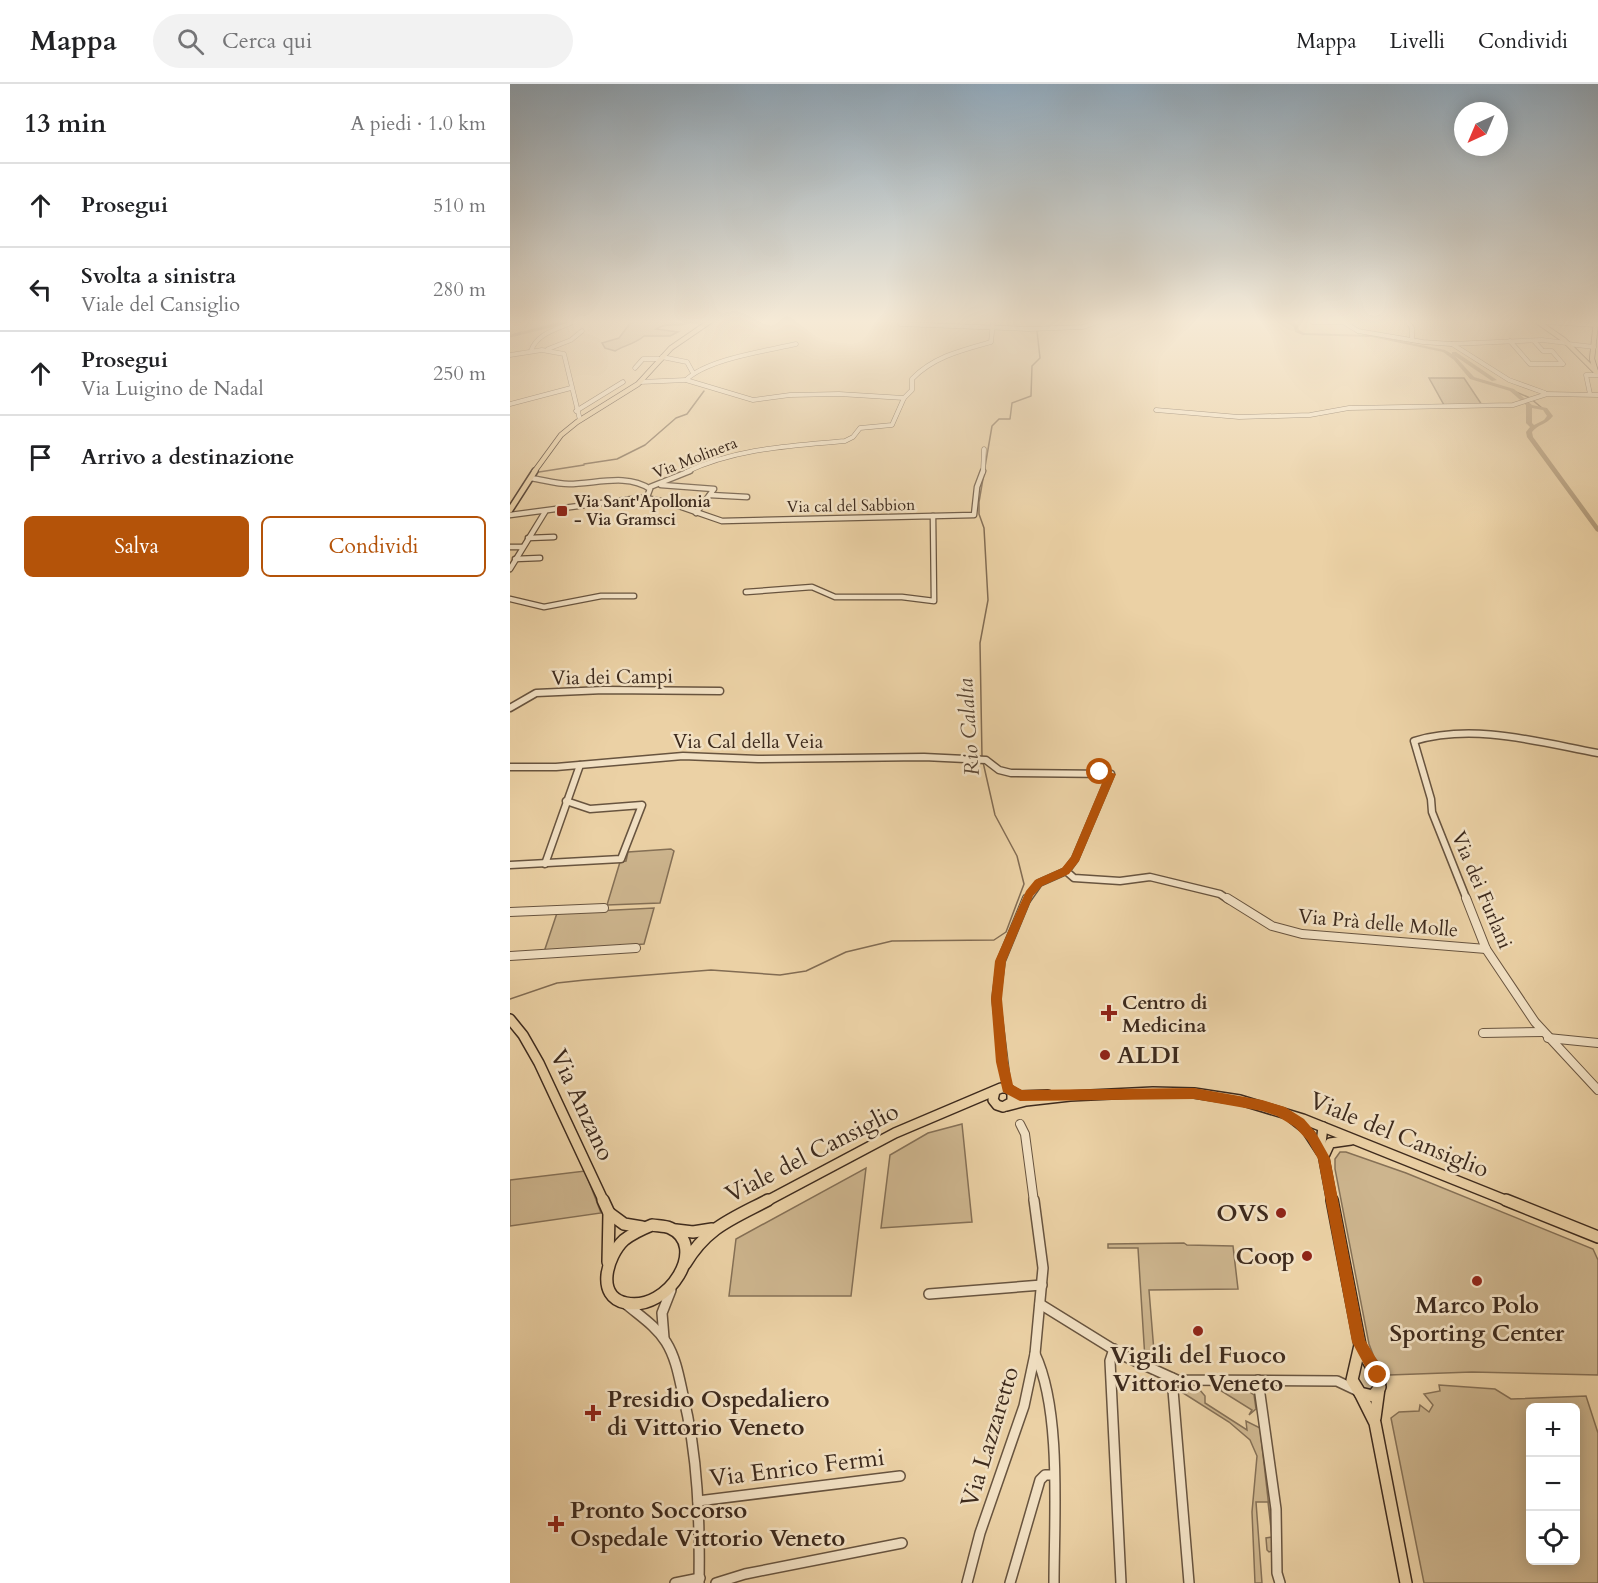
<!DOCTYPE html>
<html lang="it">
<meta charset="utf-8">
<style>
:root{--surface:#fff;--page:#f2f2f2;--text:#202124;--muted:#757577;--line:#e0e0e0;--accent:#b45309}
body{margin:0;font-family:Cardo,serif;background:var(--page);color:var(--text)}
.controls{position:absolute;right:18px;bottom:18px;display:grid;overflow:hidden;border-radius:9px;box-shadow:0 3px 15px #0003}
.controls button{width:54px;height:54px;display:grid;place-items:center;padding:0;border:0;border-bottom:2px solid var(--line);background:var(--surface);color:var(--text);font:30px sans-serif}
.compass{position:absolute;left:944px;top:18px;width:54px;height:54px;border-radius:50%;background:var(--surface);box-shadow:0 3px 15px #0003;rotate:224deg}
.stop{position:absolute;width:18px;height:18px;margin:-14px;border:4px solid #b45309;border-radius:50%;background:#fff}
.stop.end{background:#b45309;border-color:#fff;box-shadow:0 2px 6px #0008}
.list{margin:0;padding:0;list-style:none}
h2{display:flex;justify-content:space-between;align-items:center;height:78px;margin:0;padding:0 24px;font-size:26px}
h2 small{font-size:20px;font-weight:400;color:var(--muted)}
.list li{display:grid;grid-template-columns:39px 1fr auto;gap:18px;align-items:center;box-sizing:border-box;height:84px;padding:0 24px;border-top:2px solid var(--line)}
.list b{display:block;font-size:22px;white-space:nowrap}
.list p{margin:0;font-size:20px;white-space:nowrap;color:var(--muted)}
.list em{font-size:20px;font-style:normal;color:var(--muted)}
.actions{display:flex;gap:12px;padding:18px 24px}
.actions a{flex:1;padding:14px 0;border:2px solid var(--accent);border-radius:9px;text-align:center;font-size:21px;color:var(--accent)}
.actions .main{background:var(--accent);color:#fff}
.icon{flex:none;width:33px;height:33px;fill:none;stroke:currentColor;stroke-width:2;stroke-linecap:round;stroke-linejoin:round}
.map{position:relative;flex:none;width:1088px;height:1499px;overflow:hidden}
header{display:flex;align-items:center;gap:36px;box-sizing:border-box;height:84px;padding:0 30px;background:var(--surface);border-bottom:2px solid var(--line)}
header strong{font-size:28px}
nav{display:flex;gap:33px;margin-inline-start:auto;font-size:21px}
.search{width:420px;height:54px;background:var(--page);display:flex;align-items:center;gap:15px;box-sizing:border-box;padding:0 21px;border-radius:33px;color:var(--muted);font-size:22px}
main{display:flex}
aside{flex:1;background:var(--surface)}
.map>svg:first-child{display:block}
</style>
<header>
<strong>Mappa</strong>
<div class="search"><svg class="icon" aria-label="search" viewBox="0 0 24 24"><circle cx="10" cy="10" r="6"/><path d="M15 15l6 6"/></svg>Cerca qui</div>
<nav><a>Mappa</a><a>Livelli</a><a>Condividi</a></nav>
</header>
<main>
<aside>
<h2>13 min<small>A piedi · 1.0 km</small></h2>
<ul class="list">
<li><svg class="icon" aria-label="ahead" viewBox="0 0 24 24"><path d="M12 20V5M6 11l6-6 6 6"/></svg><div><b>Prosegui</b></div><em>510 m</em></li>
<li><svg class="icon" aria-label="left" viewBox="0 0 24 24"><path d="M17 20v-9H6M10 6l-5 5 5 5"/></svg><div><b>Svolta a sinistra</b><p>Viale del Cansiglio</p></div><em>280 m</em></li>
<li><svg class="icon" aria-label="ahead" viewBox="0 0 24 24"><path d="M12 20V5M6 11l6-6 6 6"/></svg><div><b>Prosegui</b><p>Via Luigino de Nadal</p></div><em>250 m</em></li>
<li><svg class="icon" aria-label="arrive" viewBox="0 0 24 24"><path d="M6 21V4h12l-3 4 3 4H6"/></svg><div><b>Arrivo a destinazione</b></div></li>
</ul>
<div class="actions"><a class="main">Salva</a><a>Condividi</a></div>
</aside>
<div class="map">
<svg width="1088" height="1499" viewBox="0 0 1088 1499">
<rect width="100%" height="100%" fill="#ebd1a5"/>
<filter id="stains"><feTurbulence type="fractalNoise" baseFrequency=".00333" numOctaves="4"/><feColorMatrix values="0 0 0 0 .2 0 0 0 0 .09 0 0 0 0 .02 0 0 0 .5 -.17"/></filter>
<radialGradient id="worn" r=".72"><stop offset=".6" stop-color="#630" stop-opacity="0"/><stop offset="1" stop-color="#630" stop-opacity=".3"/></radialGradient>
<g fill="#cdb58e" stroke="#857056" stroke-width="1.5" fill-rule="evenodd">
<path d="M121 238H181C170 244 158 237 146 245L168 248 160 252H134C125 260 115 261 105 267L95 264 92 259 109 254Z"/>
<polygon points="919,294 954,294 972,321 934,321"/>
<polygon points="161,765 164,767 150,819 97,821 110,778 116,777 118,768"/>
<polygon points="144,824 134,860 34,868 47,829"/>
<polygon points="452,1040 462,1138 371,1144 380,1071 418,1049"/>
<polygon points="830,1068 836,1068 896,1089 1083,1165 1088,1176 1088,1291 962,1288 879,1291 864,1273 859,1260 825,1085 825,1075"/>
<polygon points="356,1084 341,1212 219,1212 226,1155"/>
<polygon points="75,1087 91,1129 0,1142 0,1096"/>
<polygon points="674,1159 677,1161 723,1162 728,1205 639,1206 645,1280 635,1275 628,1164 598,1164 598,1160"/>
<path d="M929 1301 985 1305 1001 1315 1076 1312 1088 1349V1499H914L881 1334 889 1328 909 1327 910 1321 919 1328 923 1321 914 1310 930 1307ZM1020 1324H1066V1476H1020Z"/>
<polygon points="676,1304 689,1305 695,1312 695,1319 737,1346 736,1337 750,1344 763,1459 762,1467 759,1468 757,1466 756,1454 762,1453 758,1418 746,1418 752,1499 745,1499 742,1428 747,1372 740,1356 719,1338 670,1307"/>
<polygon points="734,1304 744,1311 746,1325 739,1331 742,1326 708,1305"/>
</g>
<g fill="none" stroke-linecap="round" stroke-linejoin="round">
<g stroke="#826c53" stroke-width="1.5">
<polyline points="1006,308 1020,314 1032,324"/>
<polyline points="74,380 107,375 135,361 166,334 177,330 194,307"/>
<polyline points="29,388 74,381"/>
<polyline points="472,673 470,559 478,516 474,444 469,430 469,418 482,342 489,335 500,335 502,319 521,312 522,282 530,274 527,247 530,246"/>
<polyline points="0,915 47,899 75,896 201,886 270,891 296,887 336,868 382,857 484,856 496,848 514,800 507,772 485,731 473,678"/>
</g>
<polyline stroke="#b09877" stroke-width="3" points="0,252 56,238"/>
<path fill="#b09877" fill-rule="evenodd" d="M775 238H782L788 241 789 246 794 249 862 251 935 266 942 270V268H946L987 296 982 297 945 272 964 293 1004 305 1022 321 1037 324 1043 332C1036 341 1028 340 1022 348L1023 353 1088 442V448L1086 447 1017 353 1016 348 1020 343 1016 339V321L1000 307 960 295 944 276 933 268 862 253 793 251 785 248 784 243ZM1022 324 1033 326 1037 332 1034 336 1024 341 1022 339Z"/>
<defs>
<g id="minor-far4">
<polyline points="802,238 842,238"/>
<polyline points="898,238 902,244 902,256"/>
<polyline points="1035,238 1086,241"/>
<polyline points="835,239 848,247 913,258 941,260 1032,256 1057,259"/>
<polyline points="390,240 519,245 573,243 588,238"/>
<polyline points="1000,257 1020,280 1053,280"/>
<polyline points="1024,257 1033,267 1042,267 1053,280"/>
<polyline points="942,260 999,296 1035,309"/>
<polyline points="1058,260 1084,263"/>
<polyline points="38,265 61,256 72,247"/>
<path d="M21 267C27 249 48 245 63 238"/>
<polyline points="0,271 32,266 54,270 70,336"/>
<polyline points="152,273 177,278 183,289"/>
<polyline points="125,284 133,275 151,275"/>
<path d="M176 296C197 275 256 267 286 260"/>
<path d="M130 298 176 296 243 316 280 311 329 310 394 314 402 306V295C423 273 452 266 481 258L483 238"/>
<polyline points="1080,310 1076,291 1088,291"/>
<polyline points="0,320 61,304"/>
<polyline points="646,326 729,333 800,331 839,324 1003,321 1037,310 1088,311"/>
<polyline points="66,327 113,298"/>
<path d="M176 388C226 364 281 362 335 357L343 353 350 344 382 341 394 314"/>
<polyline points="473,388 474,365"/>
</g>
<g id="minor-far3">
<polyline points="151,401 204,405 186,429"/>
<polyline points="140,403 180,387"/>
<polyline points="200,411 237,413"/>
<polyline points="136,414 160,419 212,437 423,432 424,517 392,513 325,513 302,503 236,508"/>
<path d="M0 431 137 413 140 405C117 389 85 400 59 400 46 400 34 396 21 394"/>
<polyline points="423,432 464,431 467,403 473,387"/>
<polyline points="18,454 44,453"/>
<polyline points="0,463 12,463"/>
<polyline points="5,475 30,474"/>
<polyline points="0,485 35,428"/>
<polyline points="0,515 34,523 91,512 124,512"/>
</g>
<g id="minor-far2">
<polyline points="0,624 26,609 94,606 210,607"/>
<polyline points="0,683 46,683 173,672 248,675 414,673 476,676 489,686 501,689 601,690 565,775 556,787 529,799 517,816"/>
<polyline points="35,780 70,681"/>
<polyline points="0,781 111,775 132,721 80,725 56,717"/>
<polyline points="556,787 564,794 610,797 640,793 710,810 719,816"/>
<path d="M957 816 922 728 921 715 904 657C964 639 1028 658 1088 669"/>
</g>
<g id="minor-far1">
<polyline points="717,814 762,842 792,850 976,865"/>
<polyline points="956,814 976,865 1025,938 1088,1006"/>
<polyline points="0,828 94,824"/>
<polyline points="0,872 126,864"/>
<polyline points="973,949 1033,948"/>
<polyline points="1038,954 1088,959"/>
<polyline points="497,1004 486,915 491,877 517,814"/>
<polyline points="510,1040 515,1050 524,1118"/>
</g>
<g id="minor">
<polyline points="419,1210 532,1201"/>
<path d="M116 1220C130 1232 146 1242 156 1258 166 1274 169 1293 173 1311 188 1372 190 1436 189 1499"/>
<polyline points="530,1220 614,1272 667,1296 827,1297 846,1306"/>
<polyline points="154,1254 152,1229 161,1206"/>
<polyline points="604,1265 600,1277 611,1499"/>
<path d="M525 1270C552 1327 544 1435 544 1499"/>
<polyline points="662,1294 679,1499"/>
<polyline points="748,1296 766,1425 767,1489 770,1499"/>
<polyline points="188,1417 390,1392"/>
<polyline points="165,1499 190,1494"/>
<polyline points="206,1499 235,1490 392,1459"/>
<polyline points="457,1499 470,1449 514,1322 525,1270 533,1184 524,1116"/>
<polyline points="500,1499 530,1396 535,1391 542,1391"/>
</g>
<g id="major-far3">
<polyline points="1028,238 1054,256 1086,288"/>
<polyline points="1086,238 1082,275 1086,288"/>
<polyline points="24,388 51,351 67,338 128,300 161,264 199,238"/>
</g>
<polyline id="major-far2" points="0,426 25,387"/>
<g id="major-far1">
<polyline points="0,935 13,951 29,979 94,1118"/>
<polyline points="502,1008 510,1012 538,1011"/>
<polyline points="497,1022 516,1017 560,1012 643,1008 684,1009 730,1016 793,1035 1000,1118"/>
<polyline points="782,1034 796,1045 811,1068"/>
<polyline points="813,1043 811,1059 822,1118"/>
<polyline points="814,1072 820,1059 841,1056"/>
<polyline points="255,1118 385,1049 491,1004 497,1004 502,1008 502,1018 493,1023 487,1021 483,1016 485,1007"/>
</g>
<g id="major">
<polyline points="93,1116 99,1129 98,1178"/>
<polyline points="822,1116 850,1261 842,1296 850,1309 863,1312 870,1303"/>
<polyline points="996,1116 1088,1153"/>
<polyline points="99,1129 114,1140 132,1143"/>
<path d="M142 1141C147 1142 155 1142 160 1144 199 1161 159 1228 116 1219 85 1213 97 1172 114 1156 123 1149 132 1145 142 1141Z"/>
<polyline points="166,1146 183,1148 202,1145"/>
<path d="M175 1180C197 1143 222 1135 258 1116"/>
<polyline points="850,1263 870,1297 865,1334"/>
<polyline points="850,1309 865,1339 896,1499"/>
</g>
</defs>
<use href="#minor-far4" stroke="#68543f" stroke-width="5"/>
<use href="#minor-far3" stroke="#68543f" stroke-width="7"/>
<use href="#minor-far2" stroke="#68543f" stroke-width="9"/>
<use href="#minor-far1" stroke="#68543f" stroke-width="10"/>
<use href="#minor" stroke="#68543f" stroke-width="12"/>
<use href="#major-far3" stroke="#3d2a1d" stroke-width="6"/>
<use href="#major-far2" stroke="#3d2a1d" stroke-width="8"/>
<use href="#major-far1" stroke="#3d2a1d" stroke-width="12"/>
<use href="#major" stroke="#3d2a1d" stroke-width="14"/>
<use href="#minor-far4" stroke="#f2e1c4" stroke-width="4"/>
<use href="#minor-far3" stroke="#f2e1c4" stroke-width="4.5"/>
<use href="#minor-far2" stroke="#f2e1c4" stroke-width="6"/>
<use href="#minor-far1" stroke="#f2e1c4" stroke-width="8"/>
<use href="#minor" stroke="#f2e1c4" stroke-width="9"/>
<use href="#major-far3" stroke="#ebd1a5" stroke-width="4.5"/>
<use href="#major-far2" stroke="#ebd1a5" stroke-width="5"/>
<use href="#major-far1" stroke="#ebd1a5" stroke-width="9"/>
<use href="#major" stroke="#ebd1a5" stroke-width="11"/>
</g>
<linearGradient id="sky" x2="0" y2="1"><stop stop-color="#91a9bb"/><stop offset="0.53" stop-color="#f6ead6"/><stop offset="1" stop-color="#f6ead6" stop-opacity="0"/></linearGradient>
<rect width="1088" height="448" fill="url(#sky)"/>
<polygon fill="#b45309" points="590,685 606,690 569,777 559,790 532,802 523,812 496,877 492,915 498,978 503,1001 512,1006 684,1004 752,1016 775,1023 794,1035 806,1049 820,1074 855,1256 873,1286 875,1291 873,1297 868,1299 863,1297 842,1258 808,1075 798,1057 785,1043 767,1032 752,1027 684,1015 510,1017 493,1008 486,978 481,915 485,877 516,807 525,796 552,784 561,773 595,692 587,690 586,688"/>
<g fill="#8f2418" stroke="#f2e1c4" stroke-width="2">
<rect x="46" y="421" width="12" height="12" rx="3"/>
<path d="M596 920h6v6h6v6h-6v6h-6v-6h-6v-6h6z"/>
<circle cx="595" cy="971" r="6"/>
<circle cx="771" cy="1129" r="6"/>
<circle cx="797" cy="1172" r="6"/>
<circle cx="967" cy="1197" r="6"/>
<circle cx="688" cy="1247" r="6"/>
<path d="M80 1320h6v6h6v6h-6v6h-6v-6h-6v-6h6z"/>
<path d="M43 1431h6v6h6v6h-6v6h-6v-6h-6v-6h6z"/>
</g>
<g text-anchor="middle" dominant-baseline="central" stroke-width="5" stroke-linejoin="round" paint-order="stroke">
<g font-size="16" fill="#3d2a1d" stroke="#f2e1c4">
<text transform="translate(185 374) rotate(-21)">Via Molinera</text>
<text transform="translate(341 422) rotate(-1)">Via cal del Sabbion</text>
</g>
<g font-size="16" font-weight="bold" fill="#3d2a1d" stroke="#f2e1c4" text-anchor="start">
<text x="64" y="418">Via Sant'Apollonia<tspan x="64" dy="18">- Via Gramsci</tspan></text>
</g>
<g font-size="20" fill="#3d2a1d" stroke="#f2e1c4">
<text transform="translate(102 593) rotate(-1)">Via dei Campi</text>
<text x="238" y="657">Via Cal della Veia</text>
<text transform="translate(972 806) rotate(67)">Via dei Furlani</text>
<text transform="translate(868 839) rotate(5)">Via Prà delle Molle</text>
</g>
<g font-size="20" font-weight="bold" fill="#3d2a1d" stroke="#f2e1c4" text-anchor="start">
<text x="612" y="918">Centro di<tspan x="612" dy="23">Medicina</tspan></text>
</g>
<g font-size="21" font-style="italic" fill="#5a4634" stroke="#f2e1c4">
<text transform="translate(459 643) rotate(-94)">Rio Calalta</text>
</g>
<g font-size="24" font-weight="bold" fill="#3d2a1d" stroke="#f2e1c4" text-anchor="start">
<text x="607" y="971">ALDI</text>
<text x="759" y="1129" text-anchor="end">OVS</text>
<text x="785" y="1172" text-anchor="end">Coop</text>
<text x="967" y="1221" text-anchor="middle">Marco Polo<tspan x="967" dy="28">Sporting Center</tspan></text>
<text x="688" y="1271" text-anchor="middle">Vigili del Fuoco<tspan x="688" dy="28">Vittorio Veneto</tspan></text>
<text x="97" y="1315">Presidio Ospedaliero<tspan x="97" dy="28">di Vittorio Veneto</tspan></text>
<text x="60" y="1426">Pronto Soccorso<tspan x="60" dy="28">Ospedale Vittorio Veneto</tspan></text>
</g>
<g font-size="24" fill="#3d2a1d" stroke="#f2e1c4">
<text transform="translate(72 1021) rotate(65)">Via Anzano</text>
<text transform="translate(889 1051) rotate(22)">Viale del Cansiglio</text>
<text transform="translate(302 1069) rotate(-27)">Viale del Cansiglio</text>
<text transform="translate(480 1353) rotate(-73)">Via Lazzaretto</text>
<text transform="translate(287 1384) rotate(-7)">Via Enrico Fermi</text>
</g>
</g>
<rect width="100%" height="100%" filter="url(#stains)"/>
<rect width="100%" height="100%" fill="url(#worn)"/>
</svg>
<div class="controls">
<button>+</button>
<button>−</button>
<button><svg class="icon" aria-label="locate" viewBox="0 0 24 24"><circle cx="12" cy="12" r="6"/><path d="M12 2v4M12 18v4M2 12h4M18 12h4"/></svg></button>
</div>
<svg class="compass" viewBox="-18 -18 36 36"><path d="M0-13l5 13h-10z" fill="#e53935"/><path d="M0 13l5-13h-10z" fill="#757577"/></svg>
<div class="stop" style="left:590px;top:688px"></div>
<div class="stop end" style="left:868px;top:1291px"></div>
</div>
</main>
